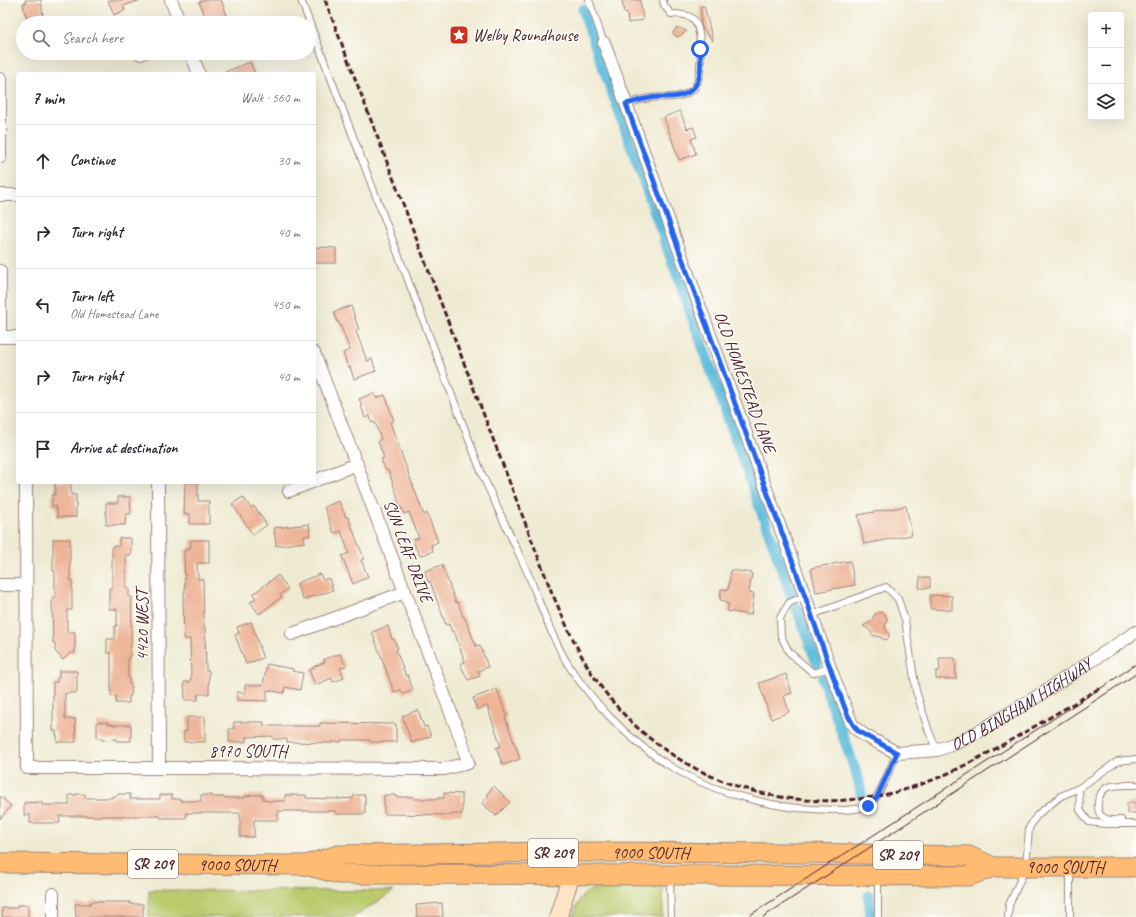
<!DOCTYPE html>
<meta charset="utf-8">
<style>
:root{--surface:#fff;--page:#f7f7f7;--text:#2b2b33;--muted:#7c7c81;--line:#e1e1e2}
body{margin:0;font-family:Caveat,sans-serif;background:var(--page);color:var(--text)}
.controls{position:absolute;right:12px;top:12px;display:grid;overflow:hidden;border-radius:4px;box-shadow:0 4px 16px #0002}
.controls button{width:36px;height:36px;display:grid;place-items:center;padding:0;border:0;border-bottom:1px solid var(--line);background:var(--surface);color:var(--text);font:20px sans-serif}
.stop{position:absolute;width:12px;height:12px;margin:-9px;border:3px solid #2563eb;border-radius:50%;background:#fff}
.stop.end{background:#2563eb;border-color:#fff;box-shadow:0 1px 4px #0008}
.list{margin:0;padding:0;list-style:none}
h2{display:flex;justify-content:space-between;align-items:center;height:52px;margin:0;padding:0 16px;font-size:17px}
h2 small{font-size:13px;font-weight:400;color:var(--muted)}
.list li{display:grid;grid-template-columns:26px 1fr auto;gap:12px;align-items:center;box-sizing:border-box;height:72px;padding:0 16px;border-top:1px solid var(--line)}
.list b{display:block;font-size:15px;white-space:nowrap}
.list p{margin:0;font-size:13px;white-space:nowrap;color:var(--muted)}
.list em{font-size:13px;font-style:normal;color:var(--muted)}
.icon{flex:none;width:22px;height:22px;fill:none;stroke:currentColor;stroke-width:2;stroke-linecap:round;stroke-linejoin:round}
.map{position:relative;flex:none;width:1136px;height:917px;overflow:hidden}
.search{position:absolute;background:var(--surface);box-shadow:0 4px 16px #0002;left:16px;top:16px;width:300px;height:44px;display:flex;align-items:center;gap:10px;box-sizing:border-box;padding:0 14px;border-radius:22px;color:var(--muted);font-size:15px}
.panel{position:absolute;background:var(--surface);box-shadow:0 4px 16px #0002;left:16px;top:72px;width:300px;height:412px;border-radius:4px}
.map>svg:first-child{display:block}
</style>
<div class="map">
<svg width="1136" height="917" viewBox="0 0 1136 917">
<rect width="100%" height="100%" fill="#fdfcf7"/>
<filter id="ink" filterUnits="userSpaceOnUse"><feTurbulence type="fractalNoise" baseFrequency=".025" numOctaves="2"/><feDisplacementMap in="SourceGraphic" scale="8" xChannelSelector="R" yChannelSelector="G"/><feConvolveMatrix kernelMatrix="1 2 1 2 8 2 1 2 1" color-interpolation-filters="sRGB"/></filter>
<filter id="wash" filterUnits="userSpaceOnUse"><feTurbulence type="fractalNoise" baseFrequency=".012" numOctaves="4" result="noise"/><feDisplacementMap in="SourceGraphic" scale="16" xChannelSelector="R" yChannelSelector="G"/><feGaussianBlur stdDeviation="0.9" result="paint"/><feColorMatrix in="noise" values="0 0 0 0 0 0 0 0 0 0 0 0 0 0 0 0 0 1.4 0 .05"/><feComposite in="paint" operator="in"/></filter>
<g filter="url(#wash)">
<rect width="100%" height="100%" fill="#efebd3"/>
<g fill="#bacb6e" stroke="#82754c">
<path d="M663 887V917H573C577 905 580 894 593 889Z"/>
<polygon points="149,890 394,891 354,917 149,917"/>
</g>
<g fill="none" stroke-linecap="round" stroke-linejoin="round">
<g stroke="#5cbbdb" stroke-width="11">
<polyline points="583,10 792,597"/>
<polyline points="797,608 817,663"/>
<polyline points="823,679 859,781 861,794"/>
<polyline points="869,896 871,917"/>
</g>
</g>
<g id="blocks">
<g fill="#eeb497">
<polygon points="25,0 41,0 43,17 27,19 26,14 25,14 23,3 26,3"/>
<polygon points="108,0 138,0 138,1 123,6 125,10 114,15"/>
<polygon points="204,0 221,0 230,23 208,23 199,2"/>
<polygon points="622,0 640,0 643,20 628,23 627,12 624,13"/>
<polygon points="701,6 704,6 713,41 703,30 701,24"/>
<polygon points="676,28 679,28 687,31 678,37 674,35 673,33 675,29"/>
<polygon points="250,62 255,74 220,74"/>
<polygon points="680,111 687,129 693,127 697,137 691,139 696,154 679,160 664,117"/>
<polygon points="314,247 336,248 336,263 314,263"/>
<polygon points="351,306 359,330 356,331 367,361 372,359 376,371 354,379 350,367 348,367 343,353 350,350 339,322 337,322 334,312"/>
<polygon points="374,393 376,398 385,395 394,421 390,422 405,464 424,515 427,513 438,542 431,545 433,551 420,556 418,551 417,551 413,540 419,538 409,512 404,514 402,508 401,509 397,498 398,497 388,470 386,471 381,459 384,458 378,441 381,439 375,422 372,423 370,416 365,418 361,405 362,405 359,399"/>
<polygon points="55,482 71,482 71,495 76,495 76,517 57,517 57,510 56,510 56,506 52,506 52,495 55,495"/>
<polygon points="185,482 198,482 198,501 209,501 209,524 190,524 190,514 184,514"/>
<polygon points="118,497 130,497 131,514 126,514 125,525 106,525 106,503 118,503"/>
<polygon points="243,497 251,508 254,506 267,525 253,535 232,504"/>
<polygon points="339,501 346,517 348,517 364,559 361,560 368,577 353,584 342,556 349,553 341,531 334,533 324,507"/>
<polygon points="906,506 912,535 864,544 858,515"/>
<polygon points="309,524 310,535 304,536 305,542 276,546 274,528"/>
<polygon points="119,538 131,538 131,555 126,555 126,588 129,588 129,597 132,597 131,647 130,647 130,657 128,657 128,678 129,678 129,684 131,684 131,696 129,696 129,703 116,703 116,696 111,696 111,653 107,653 107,639 115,639 115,626 117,626 117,609 109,609 109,588 112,588 112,546 119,546"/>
<polygon points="53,539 70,539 70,580 72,580 72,610 67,610 67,632 75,632 75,653 70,653 63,660 55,651 55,643 53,643 52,598 55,598 55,571 53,571"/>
<polygon points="190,540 209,540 209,563 197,563 198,579 203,579 204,627 205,627 206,671 209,671 209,694 198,694 198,700 185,700 184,682 190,682 190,679 191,679 190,639 184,639 183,600 184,600 184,592 185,592 184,550 189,550 189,547 191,547"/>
<polygon points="850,561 855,585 816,592 811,568"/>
<polygon points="442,565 456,603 458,602 463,617 464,616 476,646 480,645 488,667 478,671 480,676 468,680 460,664 465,662 454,631 452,632 449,624 446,625 430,581 428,582 425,571"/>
<polygon points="731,570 752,573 749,593 754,594 751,615 727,611 729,604 726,604 726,601 720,600 721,589 728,590"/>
<polygon points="320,574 323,580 329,578 333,590 313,597 313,596 303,600 297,583"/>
<polygon points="278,575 288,589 280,595 282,597 259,614 250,602 256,598 253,594"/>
<polygon points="920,577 930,578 930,588 919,588"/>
<polygon points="930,595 952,596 952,610 930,609"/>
<polygon points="880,612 885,614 887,619 885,628 889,634 889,637 886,640 883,639 880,637 872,635 871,631 863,626 872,621 874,615"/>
<polygon points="251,622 260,648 259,648 263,658 246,664 235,635 239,633 237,627"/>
<polygon points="388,626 392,639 394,639 398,649 396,650 406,676 408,675 413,690 403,694 401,690 394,692 372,632"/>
<polygon points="340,654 346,666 340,668 344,678 333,682 332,678 315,685 309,670 314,668 313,667 325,662 324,659"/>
<polygon points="939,658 955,658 956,679 936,679 936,671 940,671"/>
<polygon points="267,664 293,669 292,671 303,673 300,690 285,687 284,693 267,690 267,701 237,700 237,692 245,693 245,685 263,685"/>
<polygon points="59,671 77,671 77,693 65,693 65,719 75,719 76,742 57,742 57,735 56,735 56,731 53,731 53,682 57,682 57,678 59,678"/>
<polygon points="786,674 792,693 784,696 789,712 771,719 759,683"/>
<polygon points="497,689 507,716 505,717 520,759 503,765 496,748 501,746 487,706 477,710 473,698"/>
<polygon points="418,710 424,727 427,726 431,736 412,743 402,716"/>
<polygon points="187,717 205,717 205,742 184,742 184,731 187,731"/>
<polygon points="97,722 108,722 108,724 113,724 113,725 131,725 131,741 117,741 117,739 102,740 102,738 97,738"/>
<polygon points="234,722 264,722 264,726 320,726 320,723 396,724 396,742 370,742 370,740 341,740 341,742 332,742 332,743 287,742 287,739 273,739 273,736 246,737 246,742 229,742 229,729 234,729"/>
<polygon points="494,786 510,802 496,816 482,803 489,796 487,794"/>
<polygon points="444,793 462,794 462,814 453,814 453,815 384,814 384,795 395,795 395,797 414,797 414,799 438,799 438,798 444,798"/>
<polygon points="76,794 85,794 85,798 112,798 112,796 117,796 117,794 130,794 130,799 160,799 160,795 172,795 172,799 181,799 181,801 201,801 201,795 212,795 212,797 225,797 225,798 245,798 245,796 250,796 250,795 263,795 263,799 266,800 266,801 285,801 285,795 306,795 306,798 336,799 354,798 354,795 365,795 365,814 336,814 336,811 278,811 278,820 254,820 254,837 240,837 240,813 186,813 186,818 160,818 160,816 59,816 60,823 30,823 30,815 24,815 24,803 42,802 42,805 69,805 69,795 76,795"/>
<polygon points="0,796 11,806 0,819"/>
<rect x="1127" y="803" width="9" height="10"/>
<polygon points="100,901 100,902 130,902 130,904 143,904 143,917 76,917 75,904 90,904 90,902"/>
<polygon points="442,903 443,917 417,917 416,905"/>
<polygon points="17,905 28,905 28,917 2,917 2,908 17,908"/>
</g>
</g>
</g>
<g filter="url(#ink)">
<use href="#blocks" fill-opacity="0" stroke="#9c857f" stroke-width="1"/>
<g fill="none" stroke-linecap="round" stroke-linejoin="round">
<defs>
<g id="lane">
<path d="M301 0 482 474C497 508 514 542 529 576 542 608 554 644 573 672 584 688 596 702 609 716 652 761 697 787 758 801 771 804 785 807 798 808 815 809 860 814 872 803 879 798 892 763 897 753"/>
<polyline points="589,0 604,43"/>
<path d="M626 104C633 102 642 99 650 98 663 96 680 100 692 90 694 89 696 86 697 83 702 72 703 25 692 18 687 14 677 14 671 14L664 5 663 0"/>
<polyline points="805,596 789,603 780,618 781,636 789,652 813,673 830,668"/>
<polyline points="812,615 886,587 898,599 905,620 916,691 929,732 937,750"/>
<polyline points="1136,759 1118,761 1079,788 1080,810 1089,822 1105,824 1136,824"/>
<path d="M1121 820C1116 820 1109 821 1105 818 1093 813 1097 792 1108 787 1116 784 1127 785 1136 785"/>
<polyline points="670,877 671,917"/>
<polyline points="878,917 878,879"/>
<polyline points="1008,917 1009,905 1026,867 1029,828 1037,815 1061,796 1079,788"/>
<polyline points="1070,917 1070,869"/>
</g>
<g id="street">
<polyline points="171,0 180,23"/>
<path id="s1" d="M604 43 805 596 830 668 851 722 854 727 864 735 897 753 937 750 956 743 980 731 1033 699 1136 632"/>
<polyline points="191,53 199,74"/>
<polyline points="141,54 143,53"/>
<polyline points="0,79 0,157"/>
<polyline points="0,195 18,195"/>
<polyline points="0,271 0,337"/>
<polyline points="0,337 18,337"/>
<polyline points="314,481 357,464"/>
<polyline points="26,482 27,768 159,768 444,769 468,763 461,739 314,353"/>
<polyline points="158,482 159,768"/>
<polyline points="289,491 312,482"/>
<polyline points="0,585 26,585"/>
<polyline points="292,634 405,592"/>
<polyline points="53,894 53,917"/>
</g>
<polyline id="secondary" points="558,917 571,875"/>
<g id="primary">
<path id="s2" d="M0 863 306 865 339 874 969 876 993 867H1136"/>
<path id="s3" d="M306 865 338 855 569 852 801 853 969 856 993 867"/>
</g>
</defs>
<use href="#lane" stroke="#9c857f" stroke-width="8"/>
<use href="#street" stroke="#9c857f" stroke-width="14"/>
<use href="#secondary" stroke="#9c857f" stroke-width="19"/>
<use href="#primary" stroke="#9c857f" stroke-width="21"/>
<use href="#lane" stroke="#fff" stroke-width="6"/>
<use href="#street" stroke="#fff" stroke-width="12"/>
<use href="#secondary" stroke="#ffe4c6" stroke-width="17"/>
<use href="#primary" stroke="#ffbb71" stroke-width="19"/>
<g stroke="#4a1f2b" stroke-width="1">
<polyline points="747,917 1104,686 1136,664"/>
<polyline points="763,917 1136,674"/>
</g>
<path stroke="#4a1f2b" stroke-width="3" stroke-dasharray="6 3" stroke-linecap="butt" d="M325 0 552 593C568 629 583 665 608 696 680 787 804 823 913 787 948 776 981 757 1013 739 1042 722 1071 705 1100 688"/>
</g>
</g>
<g fill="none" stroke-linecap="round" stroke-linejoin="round" filter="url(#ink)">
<path stroke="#2563eb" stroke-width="5" d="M700 49C702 68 702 92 678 96 669 98 659 96 650 98 642 99 634 102 626 104L805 596C816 628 827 660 839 692 844 705 848 720 858 731L897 753 877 797 872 803 868 806"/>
</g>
<defs>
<symbol id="sight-square" viewBox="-11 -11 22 22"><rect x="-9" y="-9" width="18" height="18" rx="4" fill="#c8321e" stroke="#fdfcf7"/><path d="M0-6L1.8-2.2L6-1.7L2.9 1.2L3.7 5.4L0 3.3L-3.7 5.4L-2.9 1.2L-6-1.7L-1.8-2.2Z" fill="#fff"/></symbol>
</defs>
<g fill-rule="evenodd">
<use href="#sight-square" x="448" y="24" width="22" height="22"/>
</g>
<g text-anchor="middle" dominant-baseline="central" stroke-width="3" stroke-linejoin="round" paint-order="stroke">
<g fill="#fdfcf7" stroke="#806168" stroke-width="1">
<rect x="528" y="839" width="50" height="28" rx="3"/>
<rect x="873" y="841" width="50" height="28" rx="3"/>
<rect x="128" y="850" width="50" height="28" rx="3"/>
</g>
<g font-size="16" font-weight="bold" fill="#4a1f2b">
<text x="553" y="853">SR 209</text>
<text x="898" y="855">SR 209</text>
<text x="153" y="864">SR 209</text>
</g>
<g font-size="17" fill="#4a1f2b" stroke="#fdfcf7" text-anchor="start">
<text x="473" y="35">Welby Roundhouse</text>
</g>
<g font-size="17" fill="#4a1f2b" stroke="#fdfcf7">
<text transform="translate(745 382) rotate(70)">OLD HOMESTEAD LANE</text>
<text transform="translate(408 551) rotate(69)">SUN LEAF DRIVE</text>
<text transform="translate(142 625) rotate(-90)">4420 WEST</text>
<text stroke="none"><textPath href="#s1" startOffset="915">OLD BINGHAM HIGHWAY</textPath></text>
<text x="248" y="751">8970 SOUTH</text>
<text stroke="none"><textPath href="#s3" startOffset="346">9000 SOUTH</textPath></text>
<text stroke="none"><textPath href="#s2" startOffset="237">9000 SOUTH</textPath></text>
<text stroke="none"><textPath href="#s2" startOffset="1068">9000 SOUTH</textPath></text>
</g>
</g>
</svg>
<div class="controls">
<button>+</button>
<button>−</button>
<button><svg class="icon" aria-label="layers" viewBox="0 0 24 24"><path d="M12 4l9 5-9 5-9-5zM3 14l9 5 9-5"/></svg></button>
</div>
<div class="stop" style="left:700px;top:49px"></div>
<div class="stop end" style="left:868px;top:806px"></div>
<div class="search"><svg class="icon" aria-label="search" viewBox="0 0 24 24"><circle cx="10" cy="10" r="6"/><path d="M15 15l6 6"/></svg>Search here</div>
<section class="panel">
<h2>7 min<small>Walk · 560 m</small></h2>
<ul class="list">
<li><svg class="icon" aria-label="ahead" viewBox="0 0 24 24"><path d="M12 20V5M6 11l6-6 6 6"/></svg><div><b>Continue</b></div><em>30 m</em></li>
<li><svg class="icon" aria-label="right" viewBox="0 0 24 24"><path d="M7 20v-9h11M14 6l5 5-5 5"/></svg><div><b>Turn right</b></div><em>40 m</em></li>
<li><svg class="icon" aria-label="left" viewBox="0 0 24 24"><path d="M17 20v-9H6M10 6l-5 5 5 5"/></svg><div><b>Turn left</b><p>Old Homestead Lane</p></div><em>450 m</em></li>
<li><svg class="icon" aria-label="right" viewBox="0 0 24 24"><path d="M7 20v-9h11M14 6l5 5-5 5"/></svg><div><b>Turn right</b></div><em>40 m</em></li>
<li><svg class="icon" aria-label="arrive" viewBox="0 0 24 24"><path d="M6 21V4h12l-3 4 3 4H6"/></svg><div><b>Arrive at destination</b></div></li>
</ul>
</section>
</div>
